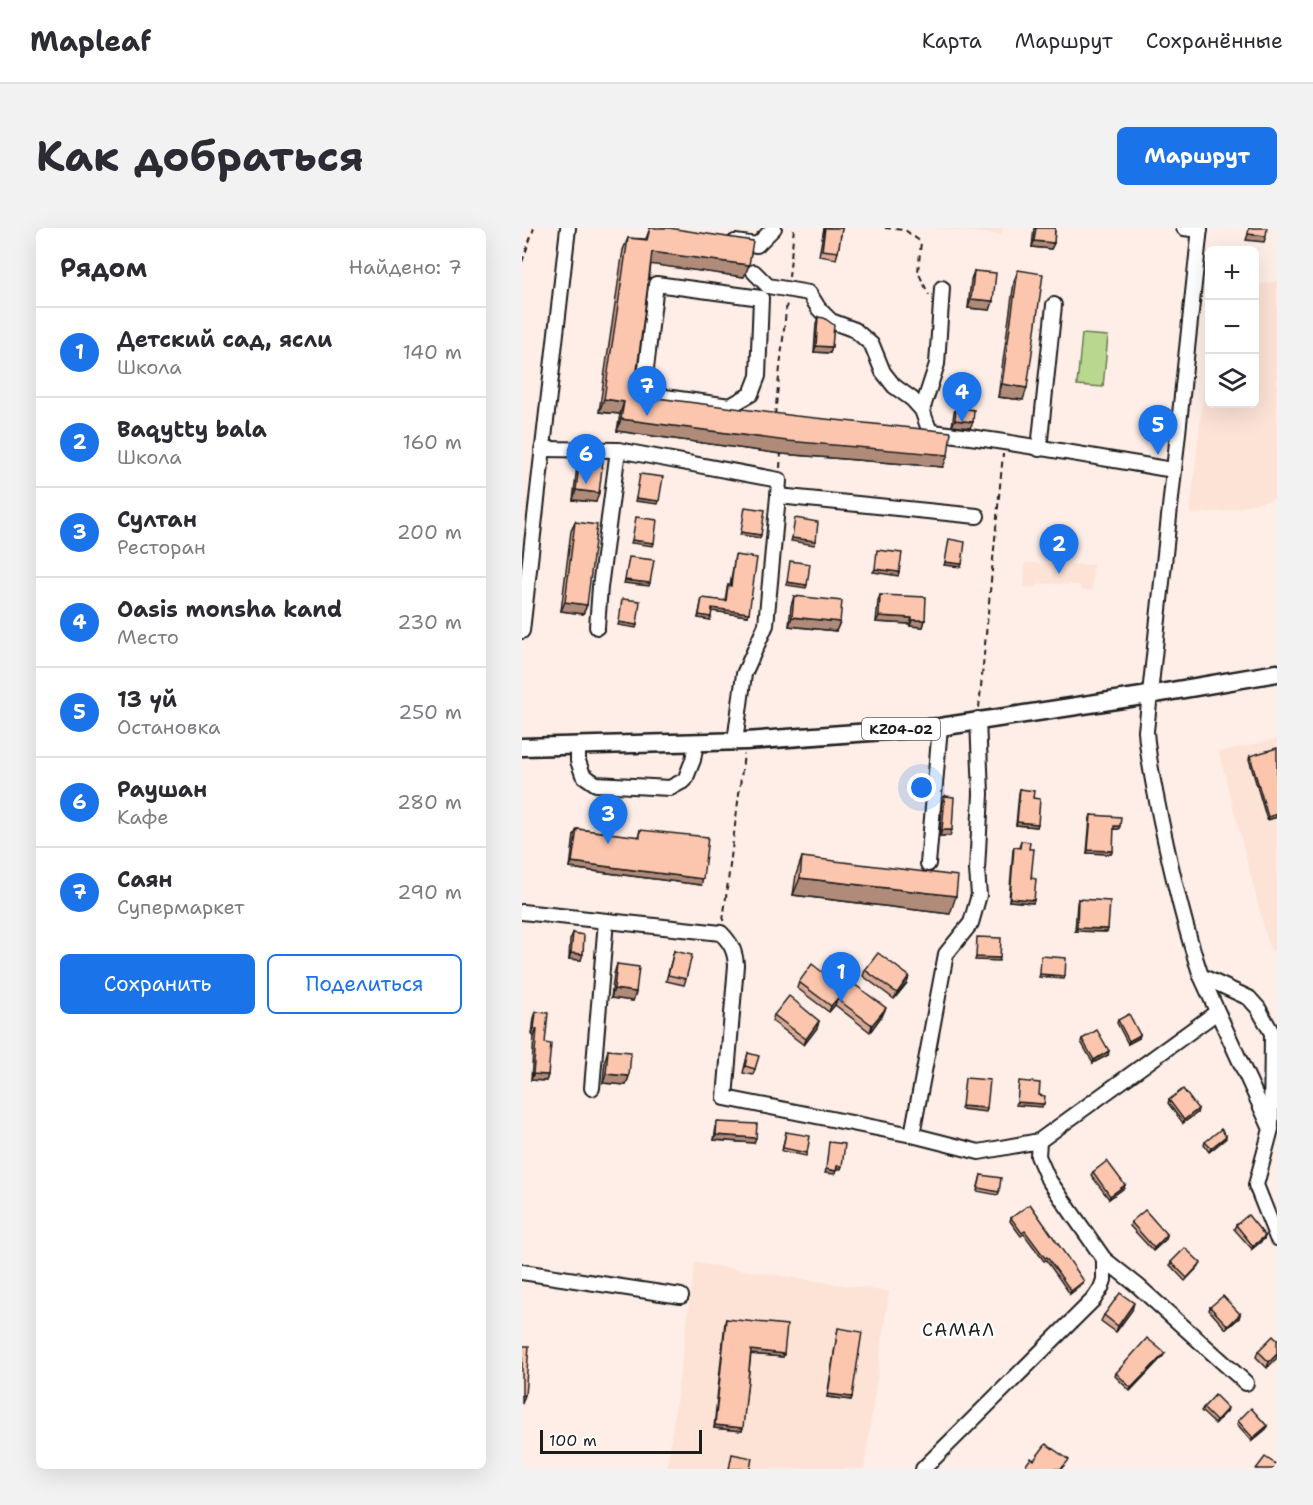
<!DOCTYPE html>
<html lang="ru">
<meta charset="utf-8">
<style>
:root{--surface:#fff;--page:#f2f2f3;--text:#2b2b33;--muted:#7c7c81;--line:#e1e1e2;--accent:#1a73e8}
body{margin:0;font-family:"Shantell Sans",sans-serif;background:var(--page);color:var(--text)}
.controls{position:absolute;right:18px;top:18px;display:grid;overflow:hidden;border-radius:9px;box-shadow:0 6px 24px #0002}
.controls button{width:54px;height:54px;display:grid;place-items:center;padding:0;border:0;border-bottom:2px solid var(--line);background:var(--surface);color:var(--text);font:30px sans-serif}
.scale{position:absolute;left:18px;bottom:15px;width:162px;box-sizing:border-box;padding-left:6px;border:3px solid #1c1c1c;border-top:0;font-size:16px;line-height:21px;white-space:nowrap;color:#1c1c1c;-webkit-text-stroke:4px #fff;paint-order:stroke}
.you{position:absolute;left:400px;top:560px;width:21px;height:21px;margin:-15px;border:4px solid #fff;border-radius:50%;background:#1a73e8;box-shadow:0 0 0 9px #1a73e833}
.badge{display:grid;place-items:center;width:39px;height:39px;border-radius:50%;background:var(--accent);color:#fff;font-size:20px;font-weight:700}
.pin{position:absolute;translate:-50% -50px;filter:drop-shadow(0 2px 3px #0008)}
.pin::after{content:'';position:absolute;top:32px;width:21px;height:18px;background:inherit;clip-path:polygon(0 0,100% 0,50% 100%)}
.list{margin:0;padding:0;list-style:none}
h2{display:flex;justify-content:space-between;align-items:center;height:78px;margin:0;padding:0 24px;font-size:26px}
h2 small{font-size:20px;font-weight:400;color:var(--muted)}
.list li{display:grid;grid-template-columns:39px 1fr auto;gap:18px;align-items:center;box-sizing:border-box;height:90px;padding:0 24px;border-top:2px solid var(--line)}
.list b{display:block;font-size:22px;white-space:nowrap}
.list p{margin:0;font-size:20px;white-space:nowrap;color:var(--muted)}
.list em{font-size:20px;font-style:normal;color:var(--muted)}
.actions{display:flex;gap:12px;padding:18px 24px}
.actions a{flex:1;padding:14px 0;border:2px solid var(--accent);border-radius:9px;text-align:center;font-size:21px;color:var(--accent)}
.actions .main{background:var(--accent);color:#fff}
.icon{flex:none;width:33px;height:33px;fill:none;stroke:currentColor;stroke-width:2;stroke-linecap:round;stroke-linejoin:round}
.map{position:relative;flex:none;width:755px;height:1241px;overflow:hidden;border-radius:9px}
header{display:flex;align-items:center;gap:36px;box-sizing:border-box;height:84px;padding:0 30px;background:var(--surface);border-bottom:2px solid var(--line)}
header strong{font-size:28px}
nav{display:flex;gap:33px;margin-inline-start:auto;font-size:21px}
.intro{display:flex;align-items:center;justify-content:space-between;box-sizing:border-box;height:144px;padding:0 36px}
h1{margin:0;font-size:42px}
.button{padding:15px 27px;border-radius:9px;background:var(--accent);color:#fff;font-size:21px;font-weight:700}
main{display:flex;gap:36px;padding:0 36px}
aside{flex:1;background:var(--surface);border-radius:9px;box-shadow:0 6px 24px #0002}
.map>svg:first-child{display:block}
</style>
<header>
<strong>Mapleaf</strong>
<nav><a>Карта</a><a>Маршрут</a><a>Сохранённые</a></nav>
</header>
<div class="intro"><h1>Как добраться</h1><a class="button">Маршрут</a></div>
<main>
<aside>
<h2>Рядом<small>Найдено: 7</small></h2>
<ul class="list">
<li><span class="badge">1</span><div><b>Детский сад, ясли</b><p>Школа</p></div><em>140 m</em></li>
<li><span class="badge">2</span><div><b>Baqytty bala</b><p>Школа</p></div><em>160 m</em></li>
<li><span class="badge">3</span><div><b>Султан</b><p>Ресторан</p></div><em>200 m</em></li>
<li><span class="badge">4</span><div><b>Oasis monsha kand</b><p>Место</p></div><em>230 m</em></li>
<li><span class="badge">5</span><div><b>13 үй</b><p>Остановка</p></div><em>250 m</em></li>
<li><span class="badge">6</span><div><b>Раушан</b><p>Кафе</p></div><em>280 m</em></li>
<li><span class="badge">7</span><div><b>Саян</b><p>Супермаркет</p></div><em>290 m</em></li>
</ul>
<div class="actions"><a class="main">Сохранить</a><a>Поделиться</a></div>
</aside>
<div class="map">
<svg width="755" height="1241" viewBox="0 0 755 1241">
<rect width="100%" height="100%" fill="#feeee7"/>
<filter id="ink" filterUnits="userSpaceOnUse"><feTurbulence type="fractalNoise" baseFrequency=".0167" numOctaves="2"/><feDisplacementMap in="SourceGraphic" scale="12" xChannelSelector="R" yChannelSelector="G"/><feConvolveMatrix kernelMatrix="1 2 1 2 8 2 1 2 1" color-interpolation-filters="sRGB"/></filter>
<g filter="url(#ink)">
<g fill="#fde2d6">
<polygon points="414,0 481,0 480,7"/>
<polygon points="755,53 755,270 702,283 668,286 687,114 688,176 732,176 733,58"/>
<polygon points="503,335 571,337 570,362 559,362 558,357 516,355 515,360 502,359"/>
<polygon points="755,511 755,727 747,719 697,524"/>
<polygon points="173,1035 367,1064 342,1241 145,1241"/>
</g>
<polygon fill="#b9d78f" stroke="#6a7a56" stroke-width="1.5" points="560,106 586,108 581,159 555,157"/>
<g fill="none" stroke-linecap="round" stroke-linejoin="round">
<defs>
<g id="minor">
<polyline points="662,0 678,2"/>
<path d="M678 0 624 503C626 533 633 563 639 593 650 646 662 697 679 748L749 901 734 957 755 1010"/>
<polyline points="213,14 235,17 252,0"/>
<polyline points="232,44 246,58 287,65 297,81 309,93 333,102 350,117 361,144 372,158 390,171 400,182 408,204"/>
<polygon points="134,56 239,70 236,148 229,166 208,178 121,166"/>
<polyline points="400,182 415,136 420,60"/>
<path d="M411 204C492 214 572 229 652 242"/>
<polyline points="20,221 96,222"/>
<polyline points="517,221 532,77"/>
<polyline points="75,399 78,359 96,222 257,252 256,268"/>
<polyline points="0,403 46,0"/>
<polyline points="213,514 222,446 244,397 256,268 455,288"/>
<polyline points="56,518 56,533 61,547 74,556 148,560 163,552 171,532 174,515"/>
<polyline points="406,636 418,499"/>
<path d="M0 684 199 705C209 715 213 723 214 737L203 870 390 907 457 924 517 913 695 784"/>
<polyline points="679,748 727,770 736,780 750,805 749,897"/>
<polyline points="70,860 84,693"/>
<polyline points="390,907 424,726 449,695 457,667 455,642 459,566 456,491"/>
<polyline points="582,1031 616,1058 724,1155"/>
<polyline points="0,1044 159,1068"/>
<polyline points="401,1241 572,1071 579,1060 582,1052 582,1031 526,951 516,928 517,913"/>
</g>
<polyline id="major" points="0,519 224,513 418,499 627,467 755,445"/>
</defs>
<use href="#minor" stroke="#1c1c1c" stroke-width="18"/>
<use href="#major" stroke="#1c1c1c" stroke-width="21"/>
<g stroke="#1c1c1c" stroke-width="2" stroke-dasharray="6 4.5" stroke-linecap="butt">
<polyline points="363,0 383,2 399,14 396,44 407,67"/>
<polyline points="0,34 12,0"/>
<polyline points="267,49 272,0"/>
<polyline points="253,187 265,73"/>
<polyline points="258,240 259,225"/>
<polyline points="457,480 481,226"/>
<polyline points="201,693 222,526"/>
</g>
<use href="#minor" stroke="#fff" stroke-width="14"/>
<use href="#major" stroke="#fff" stroke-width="16"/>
</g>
<g fill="#d9aa96" stroke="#1c1c1c" stroke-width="1.5">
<polygon points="128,0 222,49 129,36 112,167 421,239 260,226 95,203 98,186 77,184 101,22 106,10 124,11"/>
<polygon points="302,0 320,0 316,24 314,31 297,28"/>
<polygon points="512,0 533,0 532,15 529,21 510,19"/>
<polygon points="496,42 501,172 476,169 492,54"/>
<polygon points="452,43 471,73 468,82 446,80 449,52"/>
<polygon points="296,89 310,119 308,125 292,124 294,96"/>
<polygon points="434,179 448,200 430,198 432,185"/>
<polygon points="58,229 74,274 51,272 55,238"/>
<polygon points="53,294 65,377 61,386 39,383 49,303"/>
<polygon points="213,327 226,388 190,383 188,392 176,390 180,370 203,373 205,360 206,357 208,358"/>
<polygon points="358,367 403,392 401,399 388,398 388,396 354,394 356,373"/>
<polygon points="272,368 318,394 314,403 267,398 269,378"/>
<polygon points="728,528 755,589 745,592 727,531"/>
<polygon points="498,561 511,570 515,599 494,597 497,565"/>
<polygon points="423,568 428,608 418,608 420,575"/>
<polygon points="569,587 597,601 591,601 589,626 565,625 568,590"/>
<polygon points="55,601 116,609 118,602 179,657 48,640 52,607"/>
<polygon points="499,613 507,621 512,672 511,675 487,673 491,622 492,619 497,620"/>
<polygon points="280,629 428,686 271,667 274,647"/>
<polygon points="556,671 585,704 553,703 555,675"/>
<polygon points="51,705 59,732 47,731 48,712"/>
<polygon points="152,723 164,751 162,757 144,753"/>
<polygon points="95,736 114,764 111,773 89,770 92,746"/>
<polygon points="343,742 387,748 385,755 372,771 341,748"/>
<polygon points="277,754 322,761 361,786 348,804 313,777 307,784 275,760"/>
<polygon points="14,784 23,815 26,847 24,853 9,852 12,808 10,807 12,790"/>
<polygon points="252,787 297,793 295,800 282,817 250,793"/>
<polygon points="596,792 617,810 606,816 595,795"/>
<polygon points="560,811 586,827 571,835 559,814"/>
<polygon points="86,822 107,848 104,857 81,855 83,832"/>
<polygon points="226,825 233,841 231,847 221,845"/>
<polygon points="647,872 675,885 661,895 646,875"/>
<polygon points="195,894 232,915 192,912 194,899"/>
<polygon points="264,904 285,925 284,928 260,923"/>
<polygon points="703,911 687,924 682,917 683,914"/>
<polygon points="571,944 602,960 587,971 569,947"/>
<polygon points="459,947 477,964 476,967 455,963"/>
<polygon points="489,990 561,1056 548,1066 524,1032 522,1033 502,1006 499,1008 488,993"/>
<polygon points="609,994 644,1011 631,1023 608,998"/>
<polygon points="714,997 743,1008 742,1011 730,1021 712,1001"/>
<polygon points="649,1034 677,1038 663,1053 648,1037"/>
<polygon points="688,1079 718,1086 717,1090 704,1101 687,1082"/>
<polygon points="610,1082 594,1104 579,1093 582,1087"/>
<polygon points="204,1091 262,1126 261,1129 229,1126 220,1203 192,1200 203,1094"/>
<polygon points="316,1100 330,1169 329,1172 305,1169"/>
<polygon points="755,1112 745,1140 734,1129 736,1123"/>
<polygon points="643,1125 641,1128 608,1163 593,1148 594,1145"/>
<polygon points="681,1180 705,1183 693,1196 679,1183"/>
<polygon points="716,1193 744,1201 730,1213 715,1196"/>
</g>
<g fill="#b08b7a" stroke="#1c1c1c" stroke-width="1.5">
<polygon points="726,6 744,8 742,14 724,12"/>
<polygon points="512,13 532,15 529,21 510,19"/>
<polygon points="130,24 227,37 222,49 126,36"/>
<polygon points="449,71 471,73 468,82 446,80"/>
<polygon points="294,118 310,119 308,125 292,124"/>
<polygon points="480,156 505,160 501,172 476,169"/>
<polygon points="82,171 102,174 98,186 77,184"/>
<polygon points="99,191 426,227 421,239 260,226 95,203"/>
<polygon points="433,192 451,194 448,200 430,198"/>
<polygon points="54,262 77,265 74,274 51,272"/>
<polygon points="114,270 137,273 136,276 113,273"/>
<polygon points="219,304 239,307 238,310 218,307"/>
<polygon points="270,310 294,313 292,317 269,313"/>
<polygon points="110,312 132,315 131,318 109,315"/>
<polygon points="423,334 440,336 439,339 422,337"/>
<polygon points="353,341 377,344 376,348 351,344"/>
<polygon points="103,352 128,355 127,358 102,355"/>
<polygon points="265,354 285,357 284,360 264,357"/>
<polygon points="43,374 65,377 61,386 39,383"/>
<polygon points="190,380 227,385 226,388 189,383"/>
<polygon points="177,387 189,389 188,392 176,390"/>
<polygon points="357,388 390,390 388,396 354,394"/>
<polygon points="270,389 318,394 314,403 267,398"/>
<polygon points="390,392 403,392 401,399 388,398"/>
<polygon points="97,394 115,397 114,400 96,397"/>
<polygon points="755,586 755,589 745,592 746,589"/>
<polygon points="495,594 516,596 515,599 494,597"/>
<polygon points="592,598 598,598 597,601 590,601"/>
<polygon points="420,602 430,602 428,608 418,608"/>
<polygon points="566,622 591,623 589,626 565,625"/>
<polygon points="50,634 181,651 179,657 48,640"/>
<polygon points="278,650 434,668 428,686 271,667"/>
<polygon points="488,670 512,672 511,675 487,673"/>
<polygon points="555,700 586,701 585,704 553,703"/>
<polygon points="49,725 61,726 59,732 47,731"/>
<polygon points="454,729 478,730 477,733 453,732"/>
<polygon points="518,746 543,748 542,751 517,749"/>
<polygon points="387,748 385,755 372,771 375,765"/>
<polygon points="92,761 114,764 111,773 89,770"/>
<polygon points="315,771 313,777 307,784 309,778"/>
<polygon points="364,780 361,786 348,804 350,797"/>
<polygon points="297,793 295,800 282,817 284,811"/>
<polygon points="12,801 15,801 12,808 10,807"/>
<polygon points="618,807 617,810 606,816 607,813"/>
<polygon points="587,823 586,827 571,835 572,832"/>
<polygon points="11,846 26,847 24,853 9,852"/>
<polygon points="84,846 107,848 104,857 81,855"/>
<polygon points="495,874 522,876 520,879 494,877"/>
<polygon points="440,878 465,880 464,884 439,881"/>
<polygon points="676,881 675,885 661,895 662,892"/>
<polygon points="194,907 234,910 232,915 192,912"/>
<polygon points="704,908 703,911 687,924 689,920"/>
<polygon points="315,938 320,938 319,941 314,941"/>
<polygon points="304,941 314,943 313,946 303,945"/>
<polygon points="603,957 602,960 587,971 588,968"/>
<polygon points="645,1007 644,1011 631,1023 632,1020"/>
<polygon points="743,1008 742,1011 730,1021 731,1018"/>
<polygon points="562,1053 561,1056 548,1066 549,1063"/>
<polygon points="612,1075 610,1082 594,1104 596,1098"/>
<polygon points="718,1086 717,1090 704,1101 706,1098"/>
<polygon points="229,1122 262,1126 261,1129 228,1126"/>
<polygon points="643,1125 641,1128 608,1163 609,1160"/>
<polygon points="755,1126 755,1130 745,1140 747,1134"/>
<polygon points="306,1166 330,1169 329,1172 305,1169"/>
<polygon points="0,1167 3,1167 0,1176"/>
<polygon points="706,1180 705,1183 693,1196 694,1193"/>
<polygon points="193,1197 221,1200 220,1203 192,1200"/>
<polygon points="745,1198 744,1201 730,1213 731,1210"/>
</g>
<g fill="#fcc6ae" stroke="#1c1c1c" stroke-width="1.5">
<polygon points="128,0 147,0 231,13 227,37 130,24 112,167 274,188 429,204 426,227 265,213 99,191 102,174 82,171 106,10 125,12"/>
<polygon points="303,0 320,0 316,24 300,22"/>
<polygon points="514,0 533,0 532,15 512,13"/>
<polygon points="727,0 745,0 744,8 726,6"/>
<polygon points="496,42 521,46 505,160 480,156"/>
<polygon points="452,43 474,45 471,73 449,71"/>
<polygon points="296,89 302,90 312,97 310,119 294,118"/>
<polygon points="434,179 452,182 451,194 433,192"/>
<polygon points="58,229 81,232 77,265 54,262"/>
<polygon points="118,246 141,249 137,273 114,270"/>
<polygon points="223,279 243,282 239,307 219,304"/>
<polygon points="114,289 135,292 132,315 110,312"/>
<polygon points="273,290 296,294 294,313 270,310"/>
<polygon points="53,294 75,297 65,377 43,374"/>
<polygon points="427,311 443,314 440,336 423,334"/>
<polygon points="355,322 380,325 377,344 353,341"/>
<polygon points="213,327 235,330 227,385 190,380 189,389 177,387 180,370 204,373 206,357 209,358"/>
<polygon points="107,329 132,332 128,355 103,352"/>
<polygon points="268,333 288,336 285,357 265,354"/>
<polygon points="358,367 404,369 403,392 390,392 390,390 357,388"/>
<polygon points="272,368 320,373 318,394 270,389"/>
<polygon points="100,371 118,373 115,397 97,394"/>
<polygon points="755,520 755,586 746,589 728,528"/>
<polygon points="498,561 512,563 511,570 518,571 516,596 495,594"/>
<polygon points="423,568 432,569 430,602 420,602"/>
<polygon points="569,587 599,589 598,598 592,598 591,623 566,622"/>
<polygon points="55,601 118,609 118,602 186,609 181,651 50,634"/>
<polygon points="499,613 508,614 507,621 512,621 509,650 514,651 512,672 488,670 492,619 498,620"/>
<polygon points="280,629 436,648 434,668 278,650"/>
<polygon points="556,671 588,673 586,701 555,700"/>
<polygon points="51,705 62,707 61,726 49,725"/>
<polygon points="455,709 479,710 478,730 454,729"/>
<polygon points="152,723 170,727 164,751 146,747"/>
<polygon points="356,725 387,748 375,765 343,742"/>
<polygon points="519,728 544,730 543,748 518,746"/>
<polygon points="95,736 117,739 114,764 92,761"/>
<polygon points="290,736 322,761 328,753 364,780 350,797 315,771 309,778 277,754"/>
<polygon points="267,768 297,793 284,811 252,787"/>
<polygon points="14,784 26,785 23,815 29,816 26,847 11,846 15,801 12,801"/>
<polygon points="607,786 618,807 607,813 596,792"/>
<polygon points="575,802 587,823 572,832 560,811"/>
<polygon points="86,822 109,824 107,848 84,846"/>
<polygon points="226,825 237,828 233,841 223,838"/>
<polygon points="443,850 468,852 465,880 440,878"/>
<polygon points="497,853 518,855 517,867 523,868 522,876 495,874"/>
<polygon points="661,861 676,881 662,892 647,872"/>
<polygon points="195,894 235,896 234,910 194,907"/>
<polygon points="699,901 704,908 689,920 683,914"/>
<polygon points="264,904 288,908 285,925 261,920"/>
<polygon points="307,914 323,916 320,938 315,938 314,943 304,941"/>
<polygon points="585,933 603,957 588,968 571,944"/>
<polygon points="459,947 479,950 477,964 456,960"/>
<polygon points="508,976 562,1053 549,1063 525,1029 523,1030 503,1003 500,1005 489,990"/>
<polygon points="623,982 645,1007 632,1020 609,994"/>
<polygon points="726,987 743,1008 731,1018 714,997"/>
<polygon points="663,1020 679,1035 665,1050 649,1034"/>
<polygon points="598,1065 612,1075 596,1098 582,1087"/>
<polygon points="701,1068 718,1086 706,1098 688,1079"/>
<polygon points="204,1091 265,1097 262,1126 229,1122 221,1200 193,1197"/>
<polygon points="316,1100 340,1104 330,1169 306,1166"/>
<polygon points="751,1108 755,1112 755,1126 747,1134 736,1123"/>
<polygon points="625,1110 643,1125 609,1160 594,1145"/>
<polygon points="0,1118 7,1118 3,1167 0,1167"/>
<polygon points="693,1167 706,1180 694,1193 681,1180"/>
<polygon points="729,1180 745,1198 731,1210 716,1193"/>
<polygon points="524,1216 547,1232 539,1241 501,1241 509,1230 512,1232"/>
<polygon points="210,1226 230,1230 228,1241 207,1241"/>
<polygon points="743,1229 755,1237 755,1241 734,1241"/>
</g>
</g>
<g text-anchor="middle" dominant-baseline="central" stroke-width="5" stroke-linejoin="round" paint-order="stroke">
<rect fill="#fff" stroke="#606060" stroke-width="1.5" x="340" y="490" width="78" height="22" rx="4.5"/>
<g font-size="14" font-weight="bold" fill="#1c1c1c">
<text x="379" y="501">KZ04-02</text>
</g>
<g font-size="18" letter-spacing="1.5" fill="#1c1c1c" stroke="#fff">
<text x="437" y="1102">САМАЛ</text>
</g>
</g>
</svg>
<div class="controls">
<button>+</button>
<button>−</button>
<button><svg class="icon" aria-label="layers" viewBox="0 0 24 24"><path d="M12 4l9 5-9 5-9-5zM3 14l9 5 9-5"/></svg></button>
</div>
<div class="scale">100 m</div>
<div class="you"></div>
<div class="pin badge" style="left:319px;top:774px">1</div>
<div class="pin badge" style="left:537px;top:346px">2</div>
<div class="pin badge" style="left:86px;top:616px">3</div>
<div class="pin badge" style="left:440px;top:194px">4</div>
<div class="pin badge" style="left:636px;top:227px">5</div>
<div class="pin badge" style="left:64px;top:256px">6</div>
<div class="pin badge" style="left:125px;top:188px">7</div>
</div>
</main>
